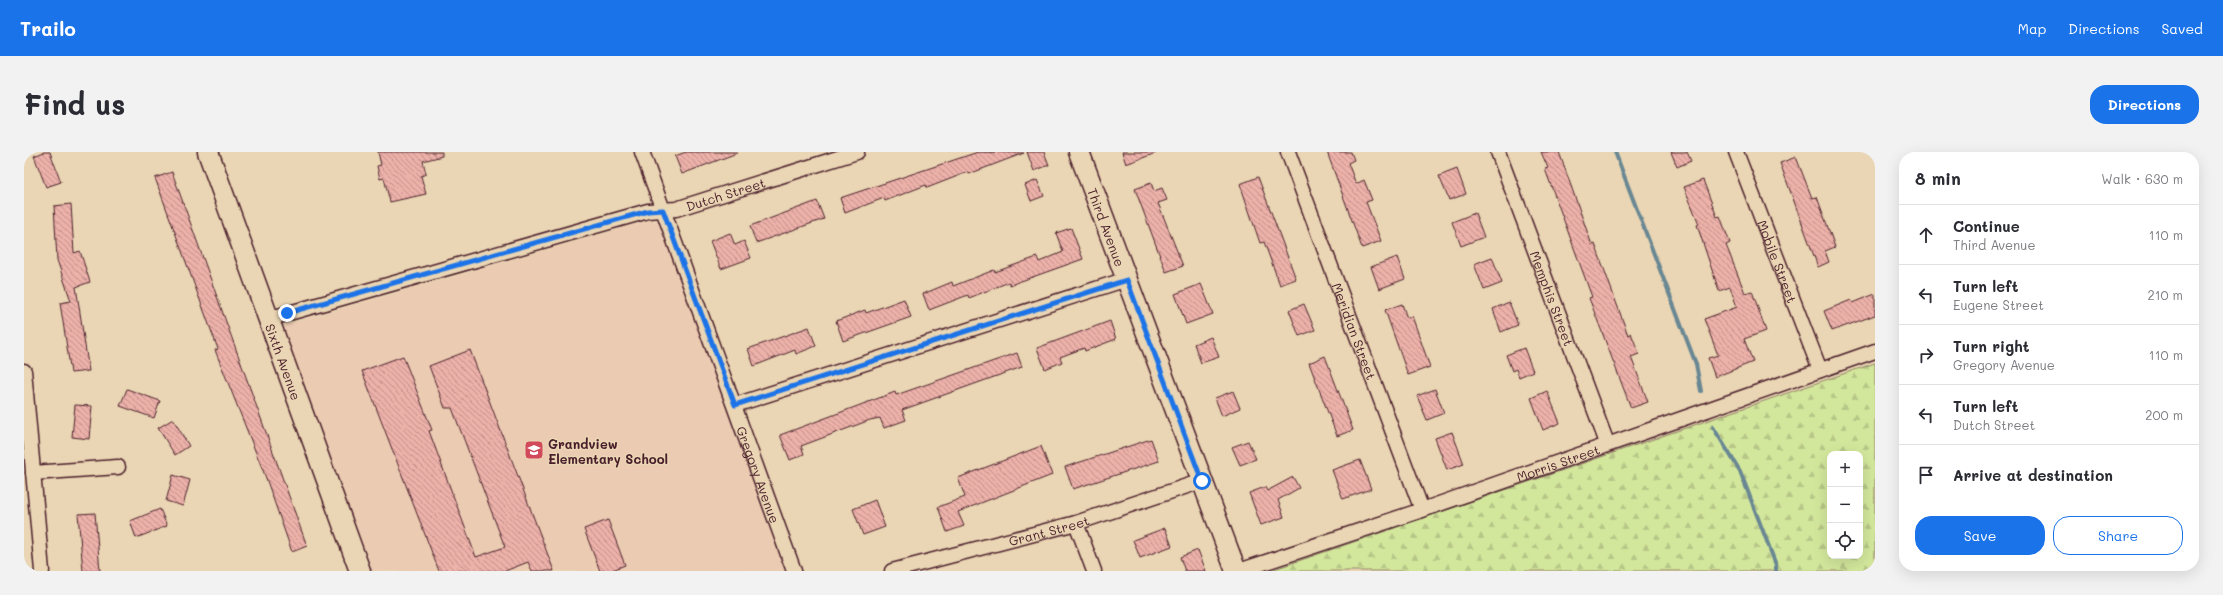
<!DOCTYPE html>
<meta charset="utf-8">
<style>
:root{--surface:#fff;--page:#f2f2f3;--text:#2b2b33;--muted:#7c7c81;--line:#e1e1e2;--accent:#1a73e8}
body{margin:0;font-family:Mali,sans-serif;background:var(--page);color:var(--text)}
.controls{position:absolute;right:12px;bottom:12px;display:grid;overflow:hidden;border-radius:8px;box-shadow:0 4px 16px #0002}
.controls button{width:36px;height:36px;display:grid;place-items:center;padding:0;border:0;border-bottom:1px solid var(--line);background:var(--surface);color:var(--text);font:20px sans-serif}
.stop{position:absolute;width:12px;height:12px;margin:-9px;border:3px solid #1a73e8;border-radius:50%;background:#fff}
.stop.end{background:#1a73e8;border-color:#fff;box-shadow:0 1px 4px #0008}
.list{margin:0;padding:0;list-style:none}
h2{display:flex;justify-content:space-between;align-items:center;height:52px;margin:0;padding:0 16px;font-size:17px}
h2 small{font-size:13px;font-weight:400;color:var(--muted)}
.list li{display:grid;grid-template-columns:26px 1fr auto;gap:12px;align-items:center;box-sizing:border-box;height:60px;padding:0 16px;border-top:1px solid var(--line)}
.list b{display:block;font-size:15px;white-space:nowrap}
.list p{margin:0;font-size:13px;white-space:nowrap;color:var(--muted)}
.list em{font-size:13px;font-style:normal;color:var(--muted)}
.actions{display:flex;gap:8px;padding:12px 16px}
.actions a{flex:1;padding:9px 0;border:1px solid var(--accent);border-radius:16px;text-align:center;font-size:14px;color:var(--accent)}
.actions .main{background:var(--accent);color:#fff}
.icon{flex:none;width:22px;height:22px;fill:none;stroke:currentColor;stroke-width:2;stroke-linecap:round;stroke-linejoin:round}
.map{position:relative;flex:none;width:1851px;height:419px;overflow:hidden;border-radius:16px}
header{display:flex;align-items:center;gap:24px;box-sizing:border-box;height:56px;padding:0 20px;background:var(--accent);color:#fff}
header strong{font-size:19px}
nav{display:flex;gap:22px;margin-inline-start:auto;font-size:14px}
.intro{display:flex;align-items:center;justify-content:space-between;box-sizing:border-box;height:96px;padding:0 24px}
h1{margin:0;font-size:28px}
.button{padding:10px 18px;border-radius:16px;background:var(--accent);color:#fff;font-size:14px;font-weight:700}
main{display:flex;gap:24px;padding:0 24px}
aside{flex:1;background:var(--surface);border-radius:16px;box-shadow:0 4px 16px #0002}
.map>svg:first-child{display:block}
</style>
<header>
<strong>Trailo</strong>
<nav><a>Map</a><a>Directions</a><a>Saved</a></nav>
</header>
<div class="intro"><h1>Find us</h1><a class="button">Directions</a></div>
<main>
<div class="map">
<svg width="1851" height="419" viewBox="0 0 1851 419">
<defs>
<pattern id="forest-firs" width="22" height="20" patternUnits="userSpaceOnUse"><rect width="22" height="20" fill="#d3e79c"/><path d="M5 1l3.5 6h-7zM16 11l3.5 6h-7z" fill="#b7c687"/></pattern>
<pattern id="building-back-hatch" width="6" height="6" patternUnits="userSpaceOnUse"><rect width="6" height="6" fill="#ecb1a9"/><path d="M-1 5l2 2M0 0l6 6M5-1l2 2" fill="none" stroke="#c18f8a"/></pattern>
</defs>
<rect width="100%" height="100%" fill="#ead6b4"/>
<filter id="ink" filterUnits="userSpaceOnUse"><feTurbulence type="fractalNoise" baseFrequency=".025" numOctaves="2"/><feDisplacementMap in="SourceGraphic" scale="8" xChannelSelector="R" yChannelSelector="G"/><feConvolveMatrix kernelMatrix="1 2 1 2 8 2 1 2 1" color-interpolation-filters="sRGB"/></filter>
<g filter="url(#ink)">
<polygon fill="#ebcbb1" points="627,68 635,70 762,419 347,419 260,178 260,173"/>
<path fill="url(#forest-firs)" stroke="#8e8364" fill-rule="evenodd" d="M1851 211V419H1245ZM1806 302H1836V404H1806Z"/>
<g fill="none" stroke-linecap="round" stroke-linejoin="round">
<g stroke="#698793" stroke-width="4">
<polyline points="1591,0 1672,212 1677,239"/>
<polyline points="1689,275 1716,319 1752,413 1752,419"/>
</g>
</g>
<g fill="url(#building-back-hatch)" stroke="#4a1f2b">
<polygon points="20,0 26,0 37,30 22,35 10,4"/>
<polygon points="354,0 418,0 418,4 399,9 402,22 397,24 402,42 366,50 360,26 356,27 353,14 357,13"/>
<polygon points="662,0 713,0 713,1 658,22 651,4"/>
<polygon points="954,0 1000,1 945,22 944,20 903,36 902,33 861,49 860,46 821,61 816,46"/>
<polygon points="1003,0 1020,0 1025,13 1010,19"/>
<polygon points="1098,0 1132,0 1132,1 1102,12"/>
<polygon points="1303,0 1327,0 1330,8 1324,11 1332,32 1340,28 1348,48 1342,50 1357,89 1338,96"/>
<polygon points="1517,0 1535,0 1568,93 1571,92 1604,183 1607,181 1615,202 1607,205 1624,250 1607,256 1565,146 1568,145 1521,17 1524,16"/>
<polygon points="1647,0 1663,0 1667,9 1653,15"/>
<polygon points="1772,5 1788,46 1793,45 1811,95 1801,99 1805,110 1794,115 1756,11"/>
<polygon points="1433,17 1442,42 1425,48 1415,24"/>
<polygon points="148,20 283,394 268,400 242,326 191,198 194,197 131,26"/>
<polygon points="1234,25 1272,127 1256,133 1240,90 1236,91 1216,32"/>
<polygon points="1013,28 1020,44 1007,49 1001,33"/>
<polygon points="1679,28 1693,65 1696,64 1706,91 1702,93 1721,141 1728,139 1742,179 1720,187 1729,210 1691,225 1684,206 1694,203 1680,167 1713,155 1706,135 1695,139 1673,73 1675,72 1660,35"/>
<polygon points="1127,31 1130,39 1138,36 1143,48 1134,51 1159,114 1142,120 1111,37"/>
<polygon points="793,49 800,67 732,91 726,74"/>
<polygon points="47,52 50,101 56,99 66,130 52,135 65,219 47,221 36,151 47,149 33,108 30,54"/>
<polygon points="1451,61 1460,85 1437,94 1428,70"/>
<polygon points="1047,76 1059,107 986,133 985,130 945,146 944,143 905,158 899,142 928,130 929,134 970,118 971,120 1013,105 1015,110 1039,100 1032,81"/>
<polygon points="706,81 711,93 720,89 727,106 697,117 686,89"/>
<polygon points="1373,105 1381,127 1355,137 1347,115"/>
<polygon points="1468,105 1478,131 1460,138 1450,112"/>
<polygon points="1177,132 1189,162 1162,172 1151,142"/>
<polygon points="1851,142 1851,163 1808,179 1800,159 1827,148 1829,151"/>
<polygon points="880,147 887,165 819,189 812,169 841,158 842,161"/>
<polygon points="1485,150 1494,173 1477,180 1469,157"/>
<polygon points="1280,152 1291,178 1275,184 1265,158"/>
<polygon points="1378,152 1383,166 1388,164 1406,215 1384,223 1361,158"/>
<polygon points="1086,169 1092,187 1061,199 1060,196 1036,205 1038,210 1021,217 1013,196"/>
<polygon points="785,175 792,194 772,202 771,198 730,214 724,197"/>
<polygon points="1187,185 1195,205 1177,211 1170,192"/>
<polygon points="1500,196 1509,219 1495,225 1492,217 1488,219 1482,203"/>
<polygon points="446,198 530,419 508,419 504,410 481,419 415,419 338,219 379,204 408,278 405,279 452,405 481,395 428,256 421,256 405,214"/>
<polygon points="993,201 998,215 878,258 882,268 860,276 856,266 846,268 777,294 780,302 766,308 756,283 871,240 872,243"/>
<polygon points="1301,204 1329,278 1313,284 1285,211"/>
<polygon points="103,237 136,249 130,266 96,254"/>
<polygon points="1411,237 1420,261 1403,268 1393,244"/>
<polygon points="1209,239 1216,256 1198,264 1191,246"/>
<polygon points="1523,239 1536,271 1519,278 1507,246"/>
<polygon points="51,253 68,254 65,287 48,285"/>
<polygon points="149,267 165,294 151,303 134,276"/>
<polygon points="1428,280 1440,312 1423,318 1411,286"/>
<polygon points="1127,287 1135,309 1049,337 1041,315"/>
<polygon points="1224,289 1232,307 1216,313 1208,295"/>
<polygon points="1017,294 1028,323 934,360 940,374 923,380 914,355 941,345 934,326"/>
<polygon points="1336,308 1347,337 1319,347 1308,318"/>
<polygon points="149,323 166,328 159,354 142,349"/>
<polygon points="1269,325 1275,336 1254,348 1260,365 1237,373 1225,341 1241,335 1243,339"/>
<polygon points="851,348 861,375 839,383 829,357"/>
<polygon points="136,357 143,374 112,386 106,369"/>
<polygon points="71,361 76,419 59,419 54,362"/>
<polygon points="584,368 601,413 586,419 576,419 560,377"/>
<polygon points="1141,376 1148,394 1116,406 1109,388"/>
<polygon points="1174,398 1182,419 1161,419 1156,405"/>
</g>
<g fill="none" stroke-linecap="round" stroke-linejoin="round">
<defs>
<g id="street">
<path id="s1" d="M618 0 770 419"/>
<path id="s2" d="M1264 0 1398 358"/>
<path id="s3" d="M1474 0 1583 291"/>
<path id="s4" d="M1712 0 1796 218"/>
<path id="s5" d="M244 167 624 59 652 57 833 0"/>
<polyline points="0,219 18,419"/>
<polyline points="711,253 1103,127"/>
<polyline points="9,321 94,315"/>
<polyline points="1052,371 1070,419"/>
<path id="s6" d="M868 419 1052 371 1178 329"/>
<path id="s7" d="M1215 419 1398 358 1851 199"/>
</g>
<g id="secondary">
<path id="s8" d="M184 0 336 419"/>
<path id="s9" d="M1055 0 1212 419"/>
</g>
</defs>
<use href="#street" stroke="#4a1f2b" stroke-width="17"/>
<use href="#secondary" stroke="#4a1f2b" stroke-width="23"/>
<use href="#street" stroke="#ead6b4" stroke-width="14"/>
<use href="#secondary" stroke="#ead6b4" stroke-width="20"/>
</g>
</g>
<g fill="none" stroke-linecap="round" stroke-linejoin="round" filter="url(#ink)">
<polyline stroke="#1a73e8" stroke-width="5" points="263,161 624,59 639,58 711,253 1103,128 1178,329"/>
</g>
<defs>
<symbol id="school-square" viewBox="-11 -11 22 22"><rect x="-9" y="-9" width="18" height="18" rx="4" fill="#d1495b" stroke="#ead6b4"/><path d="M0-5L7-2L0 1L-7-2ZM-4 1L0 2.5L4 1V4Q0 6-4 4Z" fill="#fff"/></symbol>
</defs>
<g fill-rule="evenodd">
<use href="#school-square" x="499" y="287" width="22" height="22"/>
</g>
<g text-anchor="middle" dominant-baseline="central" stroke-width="3" stroke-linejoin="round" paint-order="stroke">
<g font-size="13" fill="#4a1f2b" stroke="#ead6b4">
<text stroke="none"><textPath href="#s5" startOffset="475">Dutch Street</textPath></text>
<text stroke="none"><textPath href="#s9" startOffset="80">Third Avenue</textPath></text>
<text stroke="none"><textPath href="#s4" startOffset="117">Mobile Street</textPath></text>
<text stroke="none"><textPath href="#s3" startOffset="156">Memphis Street</textPath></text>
<text stroke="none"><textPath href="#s2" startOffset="191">Meridian Street</textPath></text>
<text stroke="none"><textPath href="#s8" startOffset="223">Sixth Avenue</textPath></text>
<text stroke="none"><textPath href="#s7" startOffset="337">Morris Street</textPath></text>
<text stroke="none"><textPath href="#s1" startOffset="343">Gregory Avenue</textPath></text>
<text stroke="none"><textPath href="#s6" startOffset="162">Grant Street</textPath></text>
</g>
<g font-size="13" font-weight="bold" fill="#4a1f2b" stroke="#ead6b4" text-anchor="start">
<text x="524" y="291">Grandview<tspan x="524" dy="15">Elementary School</tspan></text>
</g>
</g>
</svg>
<div class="controls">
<button>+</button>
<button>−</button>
<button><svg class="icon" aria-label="locate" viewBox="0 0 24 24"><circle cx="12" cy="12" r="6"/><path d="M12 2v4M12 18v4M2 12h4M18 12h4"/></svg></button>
</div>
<div class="stop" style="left:1178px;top:329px"></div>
<div class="stop end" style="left:263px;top:161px"></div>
</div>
<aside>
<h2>8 min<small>Walk · 630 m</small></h2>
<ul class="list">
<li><svg class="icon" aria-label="ahead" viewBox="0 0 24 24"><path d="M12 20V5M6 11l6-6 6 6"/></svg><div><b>Continue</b><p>Third Avenue</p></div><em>110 m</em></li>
<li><svg class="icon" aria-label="left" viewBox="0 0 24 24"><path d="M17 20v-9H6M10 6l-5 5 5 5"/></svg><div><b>Turn left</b><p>Eugene Street</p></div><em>210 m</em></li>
<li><svg class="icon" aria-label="right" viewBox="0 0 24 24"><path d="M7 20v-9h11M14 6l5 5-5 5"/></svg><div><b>Turn right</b><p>Gregory Avenue</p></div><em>110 m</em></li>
<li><svg class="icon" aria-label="left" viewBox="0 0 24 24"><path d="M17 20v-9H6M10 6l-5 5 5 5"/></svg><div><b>Turn left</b><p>Dutch Street</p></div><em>200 m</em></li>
<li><svg class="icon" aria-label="arrive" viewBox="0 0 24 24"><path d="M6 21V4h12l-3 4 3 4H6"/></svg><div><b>Arrive at destination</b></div></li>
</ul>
<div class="actions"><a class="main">Save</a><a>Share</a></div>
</aside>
</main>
